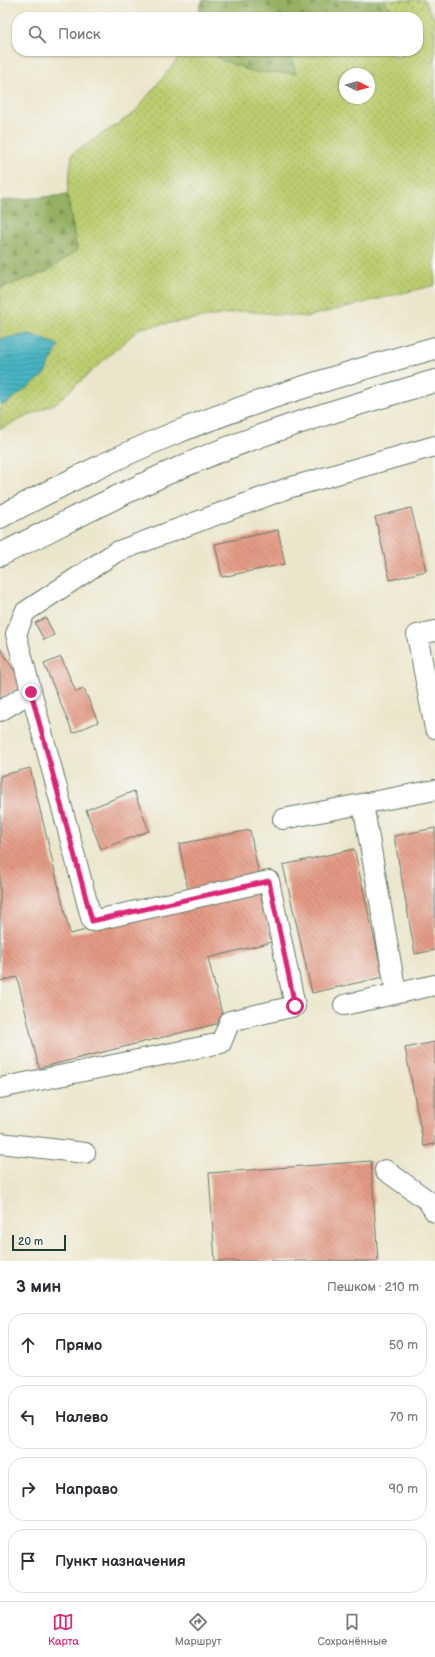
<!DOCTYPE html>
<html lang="ru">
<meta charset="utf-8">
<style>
:root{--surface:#fff;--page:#f7f7f7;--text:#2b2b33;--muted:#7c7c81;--line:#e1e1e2;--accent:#db2777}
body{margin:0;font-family:"Balsamiq Sans",sans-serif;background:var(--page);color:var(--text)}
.compass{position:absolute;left:339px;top:68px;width:36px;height:36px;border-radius:50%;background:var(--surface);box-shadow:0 1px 3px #0004;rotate:95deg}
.scale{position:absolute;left:12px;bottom:10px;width:54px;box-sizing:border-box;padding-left:4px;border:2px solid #1f3d34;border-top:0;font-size:11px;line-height:14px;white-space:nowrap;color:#1f3d34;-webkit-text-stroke:3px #f6f6f2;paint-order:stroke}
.stop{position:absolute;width:12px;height:12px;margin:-9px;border:3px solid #db2777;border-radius:50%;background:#fff}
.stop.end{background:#db2777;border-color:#fff;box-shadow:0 1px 4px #0008}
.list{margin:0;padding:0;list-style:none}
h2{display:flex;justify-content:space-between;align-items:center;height:52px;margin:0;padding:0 16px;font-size:17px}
h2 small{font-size:13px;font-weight:400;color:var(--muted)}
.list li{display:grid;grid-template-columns:26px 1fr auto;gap:12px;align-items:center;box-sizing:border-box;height:64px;margin:0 8px 8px;padding:0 8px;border:1px solid var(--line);border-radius:16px}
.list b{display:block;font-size:15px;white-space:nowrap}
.list em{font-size:13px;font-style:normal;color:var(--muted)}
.icon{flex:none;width:22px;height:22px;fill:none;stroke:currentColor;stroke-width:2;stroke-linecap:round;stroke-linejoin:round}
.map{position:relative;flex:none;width:435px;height:1261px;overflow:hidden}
.search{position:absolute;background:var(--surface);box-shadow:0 1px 3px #0004;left:12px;right:12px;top:12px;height:44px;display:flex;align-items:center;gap:10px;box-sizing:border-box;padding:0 14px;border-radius:16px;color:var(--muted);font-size:15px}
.sheet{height:340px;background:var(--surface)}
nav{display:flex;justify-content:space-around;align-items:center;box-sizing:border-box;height:56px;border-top:1px solid var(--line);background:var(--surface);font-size:11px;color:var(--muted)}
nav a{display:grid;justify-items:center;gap:2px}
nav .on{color:var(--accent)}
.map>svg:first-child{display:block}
</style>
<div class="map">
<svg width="435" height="1261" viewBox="0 0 435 1261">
<defs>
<pattern id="grass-dots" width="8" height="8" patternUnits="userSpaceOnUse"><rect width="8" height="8" fill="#bccd70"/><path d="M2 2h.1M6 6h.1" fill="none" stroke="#98a85d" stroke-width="1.8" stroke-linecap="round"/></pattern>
<pattern id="forest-firs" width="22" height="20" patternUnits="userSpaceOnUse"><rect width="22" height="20" fill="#95b062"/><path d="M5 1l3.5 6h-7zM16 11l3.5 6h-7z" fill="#799052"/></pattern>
<pattern id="water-rules" width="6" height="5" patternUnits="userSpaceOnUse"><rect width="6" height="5" fill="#46b4c2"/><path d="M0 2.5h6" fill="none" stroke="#3a949e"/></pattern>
<pattern id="building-back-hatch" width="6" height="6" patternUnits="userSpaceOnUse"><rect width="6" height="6" fill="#e49a84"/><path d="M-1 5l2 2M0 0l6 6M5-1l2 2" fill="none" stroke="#b87f6d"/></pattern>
</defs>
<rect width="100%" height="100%" fill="#f6f6f2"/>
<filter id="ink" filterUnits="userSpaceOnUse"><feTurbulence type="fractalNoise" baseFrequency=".025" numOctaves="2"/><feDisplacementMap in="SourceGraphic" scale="8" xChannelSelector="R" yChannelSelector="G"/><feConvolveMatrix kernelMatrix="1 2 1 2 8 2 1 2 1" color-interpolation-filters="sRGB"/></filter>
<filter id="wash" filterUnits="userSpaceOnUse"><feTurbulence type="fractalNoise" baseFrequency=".012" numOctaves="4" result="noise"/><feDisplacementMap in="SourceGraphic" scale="16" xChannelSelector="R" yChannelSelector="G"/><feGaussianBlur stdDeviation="0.9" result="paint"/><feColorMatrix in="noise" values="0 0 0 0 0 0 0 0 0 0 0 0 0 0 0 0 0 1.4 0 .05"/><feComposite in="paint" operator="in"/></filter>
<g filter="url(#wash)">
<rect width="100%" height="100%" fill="#ebe6cb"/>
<path fill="url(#grass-dots)" stroke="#6e8552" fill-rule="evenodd" d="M383 0H424L435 20V285L306 317 244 311 140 328 56 403 0 429V405L7 402 30 334 0 339V288L46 272 77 250 67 195 72 154 134 113 184 51H211L220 59 253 72 296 73 290 51H387L399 58 403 51H418V17H398ZM345 74H369V98H345Z"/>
<g fill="url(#forest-firs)" stroke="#5a764b">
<polygon points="203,0 383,0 398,17 198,17 200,6"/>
<polygon points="211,51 290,51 296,73 253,72 220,59"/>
<polygon points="67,195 77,250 46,272 0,288 0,201"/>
</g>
<polygon fill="url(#water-rules)" stroke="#32787b" points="30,334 59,345 44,375 7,403 0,405 0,339"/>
<g id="blocks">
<g fill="url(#building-back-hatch)">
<polygon points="411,508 426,571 390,580 375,517"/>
<polygon points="278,530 285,564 222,577 215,544"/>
<polygon points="46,618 54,635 44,640 35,623"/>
<polygon points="0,648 23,685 0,699"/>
<polygon points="61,657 76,692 84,689 98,722 73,733 44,664"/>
<polygon points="30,768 70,934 259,888 272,942 208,958 224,1022 39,1068 17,977 0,981 0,776"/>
<polygon points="134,791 149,831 101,849 86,810"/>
<polygon points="435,828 435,950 415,954 394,836"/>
<polygon points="250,830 259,876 188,890 179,844"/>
<polygon points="354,849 383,977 312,993 283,865"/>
<polygon points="435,1042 435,1144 424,1146 405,1048"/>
<polygon points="371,1161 378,1261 215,1261 209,1173"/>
</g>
</g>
</g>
<g filter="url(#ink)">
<use href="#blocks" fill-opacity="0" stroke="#667869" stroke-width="1"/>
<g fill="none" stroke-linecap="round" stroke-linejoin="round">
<defs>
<g id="minor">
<polyline points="435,631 417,635 435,728"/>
<polyline points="0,711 31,692"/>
<polyline points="363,804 396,993"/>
<polyline points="283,819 435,790"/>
<polyline points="344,1005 435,985"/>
<polyline points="0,1088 221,1043 230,1021 295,1006 269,881 92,921 16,634 25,612 116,552 288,488 435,446"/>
<polyline points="0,1143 85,1153"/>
<polyline points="385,1170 427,1200 435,1212"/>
</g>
<g id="highway">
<path d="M0 517C56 488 112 459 170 435 256 400 345 373 435 348"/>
<path d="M0 555C59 526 117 495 177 469 260 432 348 407 435 381"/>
</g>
</defs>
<use href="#minor" stroke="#667869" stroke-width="22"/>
<use href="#highway" stroke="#667869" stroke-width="24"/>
<use href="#minor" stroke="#fff" stroke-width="20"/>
<use href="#highway" stroke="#fff" stroke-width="22"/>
</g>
</g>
<g fill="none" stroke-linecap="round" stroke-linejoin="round" filter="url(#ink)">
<polyline stroke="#db2777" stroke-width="5" points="31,692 92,921 269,881 295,1006"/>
</g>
</svg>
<svg class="compass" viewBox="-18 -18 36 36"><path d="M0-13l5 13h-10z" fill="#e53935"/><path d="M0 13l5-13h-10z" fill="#7c7c81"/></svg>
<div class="scale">20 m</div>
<div class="stop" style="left:295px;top:1006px"></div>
<div class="stop end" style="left:31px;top:692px"></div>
<div class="search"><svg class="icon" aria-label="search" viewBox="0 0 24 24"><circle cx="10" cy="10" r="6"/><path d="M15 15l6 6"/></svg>Поиск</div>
</div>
<section class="sheet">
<h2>3 мин<small>Пешком · 210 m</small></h2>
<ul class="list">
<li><svg class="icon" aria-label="ahead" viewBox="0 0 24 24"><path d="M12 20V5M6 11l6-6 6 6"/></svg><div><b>Прямо</b></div><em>50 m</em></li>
<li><svg class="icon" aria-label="left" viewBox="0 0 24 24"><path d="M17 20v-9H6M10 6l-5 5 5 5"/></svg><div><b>Налево</b></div><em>70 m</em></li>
<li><svg class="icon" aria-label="right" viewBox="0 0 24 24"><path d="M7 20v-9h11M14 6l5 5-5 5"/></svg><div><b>Направо</b></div><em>90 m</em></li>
<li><svg class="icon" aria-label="arrive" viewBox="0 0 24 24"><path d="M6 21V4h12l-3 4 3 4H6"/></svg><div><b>Пункт назначения</b></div></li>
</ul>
</section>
<nav>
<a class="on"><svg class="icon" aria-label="map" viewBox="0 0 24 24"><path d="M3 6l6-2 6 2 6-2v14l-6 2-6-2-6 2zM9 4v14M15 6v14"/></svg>Карта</a>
<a><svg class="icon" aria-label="directions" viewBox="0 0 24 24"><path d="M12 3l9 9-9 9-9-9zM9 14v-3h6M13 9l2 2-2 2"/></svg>Маршрут</a>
<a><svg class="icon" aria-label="saved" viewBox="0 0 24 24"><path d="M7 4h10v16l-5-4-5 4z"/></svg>Сохранённые</a>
</nav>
